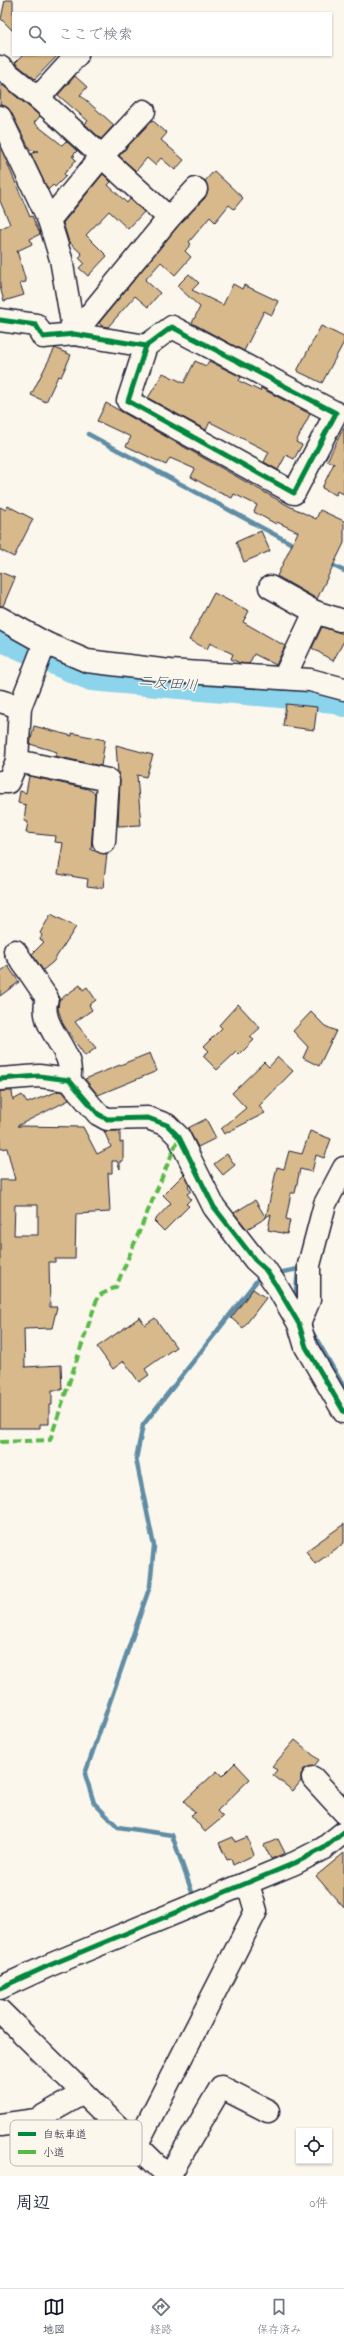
<!DOCTYPE html>
<html lang="ja">
<meta charset="utf-8">
<style>
:root{--surface:#fff;--page:#f2f2f3;--text:#1f2937;--muted:#747a83;--line:#e0e1e3;--accent:#111827}
body{margin:0;font-family:"Indie Flower","Klee One",sans-serif;background:var(--page);color:var(--text)}
.controls{position:absolute;right:12px;bottom:12px;display:grid;overflow:hidden;border-radius:0px;box-shadow:0 1px 3px #0004}
.controls button{width:36px;height:36px;display:grid;place-items:center;padding:0;border:0;border-bottom:1px solid var(--line);background:var(--surface);color:var(--text);font:20px sans-serif}
.list{margin:0;padding:0;list-style:none}
h2{display:flex;justify-content:space-between;align-items:center;height:52px;margin:0;padding:0 16px;font-size:17px}
h2 small{font-size:13px;font-weight:400;color:var(--muted)}
.icon{flex:none;width:22px;height:22px;fill:none;stroke:currentColor;stroke-width:2;stroke-linecap:round;stroke-linejoin:round}
.map{position:relative;flex:none;width:344px;height:2176px;overflow:hidden}
.search{position:absolute;background:var(--surface);box-shadow:0 1px 3px #0004;left:12px;right:12px;top:12px;height:44px;display:flex;align-items:center;gap:10px;box-sizing:border-box;padding:0 14px;border-radius:0px;color:var(--muted);font-size:15px}
.sheet{height:112px;background:var(--surface)}
nav{display:flex;justify-content:space-around;align-items:center;box-sizing:border-box;height:56px;border-top:1px solid var(--line);background:var(--surface);font-size:11px;color:var(--muted)}
nav a{display:grid;justify-items:center;gap:2px}
nav .on{color:var(--accent)}
.map>svg:first-child{display:block}
</style>
<div class="map">
<svg width="344" height="2176" viewBox="0 0 344 2176">
<rect width="100%" height="100%" fill="#fbf7ec"/>
<filter id="ink" filterUnits="userSpaceOnUse"><feTurbulence type="fractalNoise" baseFrequency=".025" numOctaves="2"/><feDisplacementMap in="SourceGraphic" scale="8" xChannelSelector="R" yChannelSelector="G"/><feConvolveMatrix kernelMatrix="1 2 1 2 8 2 1 2 1" color-interpolation-filters="sRGB"/></filter>
<g filter="url(#ink)">
<g fill="none" stroke-linecap="round" stroke-linejoin="round">
<g stroke="#618da5" stroke-width="4.5">
<polyline points="88,434 296,546"/>
<polyline points="328,563 344,571"/>
<polyline points="298,1269 296,1291 300,1301"/>
<polyline points="283,1272 298,1269 300,1264"/>
<polyline points="313,1333 344,1387"/>
<polyline points="194,1898 172,1835 118,1827 94,1803 85,1774 150,1586 154,1546 136,1459 143,1425 259,1278"/>
</g>
<polyline stroke="#8bd4ec" stroke-width="28" points="0,637 91,677 335,699 344,703"/>
</g>
<g fill="#d7b98b" stroke="#22223b" fill-rule="evenodd">
<polygon points="5,0 13,0 13,31 1,19"/>
<polygon points="23,55 58,55 35,79 15,63"/>
<polygon points="75,76 87,87 80,95 114,125 101,139 85,124 88,121 58,95"/>
<polygon points="1,84 40,116 34,123 62,145 66,141 77,151 73,155 75,156 72,156 76,160 64,174 66,176 55,187 53,185 48,190 31,154 38,151 30,150 11,112 7,107 0,105"/>
<polygon points="152,120 167,133 161,140 184,160 175,170 161,158 155,165 147,158 136,171 119,156"/>
<polygon points="0,146 30,217 32,216 40,234 30,239 32,244 17,251 26,282 20,283 24,295 4,301 0,287 0,229 10,224 0,201"/>
<polygon points="214,171 243,198 234,209 229,205 215,222 210,217 189,242 191,244 185,251 191,257 175,275 161,262 145,280 160,293 148,307 135,296 108,327 102,326 99,323 178,226 205,198 208,191 205,181"/>
<polygon points="103,174 111,182 108,185 127,203 130,199 144,212 128,229 109,211 86,235 107,256 88,276 79,268 84,263 79,258 82,254 69,242 63,223"/>
<polygon points="189,274 199,283 192,290 223,305 233,284 242,289 244,285 278,301 272,315 264,311 244,351 192,323 200,307 177,286"/>
<polygon points="321,326 344,337 344,342 322,383 297,371"/>
<polygon points="55,348 71,355 61,377 58,376 46,402 31,395"/>
<polygon points="195,361 206,366 209,361 241,377 239,381 260,391 261,388 310,414 296,442 302,445 294,459 286,455 278,470 264,462 269,452 210,422 206,430 148,398 163,373 184,383"/>
<polygon points="106,403 287,505 316,519 320,510 344,521 344,543 317,599 277,576 298,532 277,522 276,524 254,512 257,505 234,494 232,498 218,492 191,477 195,469 170,458 166,465 126,446 131,437 97,421"/>
<polygon points="344,427 344,494 337,491 336,495 322,488 334,463 327,461"/>
<polygon points="8,506 33,519 14,557 0,550 0,507 6,510"/>
<polygon points="261,531 270,551 244,562 236,542"/>
<polygon points="0,572 15,578 3,606 0,606"/>
<polygon points="214,593 249,611 243,622 285,646 276,665 254,654 249,664 240,663 231,659 233,654 210,643 207,649 189,640"/>
<polygon points="322,627 344,634 344,641 333,661 312,648"/>
<polygon points="286,704 317,707 314,730 283,726"/>
<polygon points="34,726 72,736 72,733 105,740 101,766 55,756 57,752 30,744"/>
<polygon points="116,745 153,755 146,777 137,775 141,825 118,826 120,781 118,773"/>
<polygon points="29,776 88,789 95,793 91,850 107,854 103,888 87,886 88,879 58,874 63,843 55,842 56,836 26,833 28,822 24,821 26,805 18,803 20,791 26,793"/>
<polygon points="51,914 76,927 53,962 43,970 32,954 44,942 40,939 42,935 40,933"/>
<polygon points="8,966 19,982 0,996 0,972"/>
<polygon points="80,985 83,990 87,987 96,1000 89,1005 92,1010 75,1022 96,1048 85,1056 63,1024 58,1009 59,1000"/>
<polygon points="238,1004 260,1028 250,1037 254,1040 239,1055 236,1052 217,1070 203,1056 209,1051 204,1046 222,1028 219,1025"/>
<polygon points="311,1012 325,1026 336,1031 319,1066 303,1058 308,1047 293,1031"/>
<polygon points="150,1053 157,1071 98,1095 85,1079"/>
<polygon points="278,1057 293,1071 259,1106 265,1113 224,1134 221,1129 246,1108 232,1093 264,1062 269,1067"/>
<path d="M0 1091H12L13 1100 22 1095 27 1103 59 1091 63 1092 69 1100 17 1126 83 1127 97 1154 111 1147 104 1131H120V1143L123 1142V1161H120V1169L117 1161H112V1173H108L110 1212 76 1214 75 1259H55V1262H49L50 1307H57L52 1328 24 1329 25 1367 61 1365 62 1390H52V1405H49V1424H40V1428H0V1180H15L7 1148 0 1149ZM15 1205H38V1235H14Z"/>
<polygon points="206,1119 216,1138 198,1147 188,1128"/>
<polygon points="310,1131 331,1139 324,1158 316,1155 312,1172 300,1169 295,1193 291,1193 286,1219 290,1220 287,1234 268,1230 271,1214 266,1217 277,1167 284,1169 289,1151 302,1154"/>
<polygon points="227,1154 235,1165 223,1175 214,1164"/>
<polygon points="184,1174 189,1186 188,1188 191,1191 187,1194 191,1199 186,1204 189,1206 164,1231 154,1221 171,1203 163,1195"/>
<polygon points="255,1200 266,1218 247,1229 234,1213"/>
<polygon points="253,1289 266,1298 243,1328 231,1318"/>
<polygon points="140,1317 145,1325 155,1318 176,1347 145,1369 149,1375 139,1382 124,1361 113,1369 97,1347"/>
<polygon points="344,1524 344,1543 315,1564 306,1551"/>
<polygon points="295,1740 319,1760 314,1766 304,1769 301,1775 301,1781 293,1791 273,1775 277,1770 272,1767"/>
<polygon points="235,1763 250,1779 217,1811 223,1817 205,1832 191,1815 195,1813 184,1801 217,1771 222,1776"/>
<polygon points="233,1837 235,1842 247,1837 254,1855 233,1865 231,1859 227,1860 219,1843"/>
<polygon points="278,1839 285,1853 271,1859 264,1845"/>
<polygon points="344,1853 344,1908 316,1876"/>
</g>
<g fill="none" stroke-linecap="round" stroke-linejoin="round">
<defs>
<g id="minor">
<polyline points="0,67 38,98 169,218 74,334"/>
<polyline points="38,98 77,55"/>
<polyline points="0,117 49,220 61,259 74,334"/>
<polyline points="169,218 196,189"/>
<polyline points="49,220 101,157 144,111"/>
<polyline points="0,320 36,325 43,337 74,334 146,346 172,327 336,413 294,493 128,401 146,346"/>
<polyline points="270,587 315,612"/>
<polyline points="0,618 45,643 87,661 170,671 310,680 344,689"/>
<polyline points="284,678 315,612 340,620"/>
<polyline points="0,701 20,707 45,643"/>
<polyline points="17,761 20,707"/>
<polyline points="0,782 8,782 17,761 108,780 104,842"/>
<path d="M15 951 47 998C37 1029 77 1049 69 1080"/>
<polyline points="0,1079 39,1076 69,1080 98,1114 107,1119 148,1118 167,1125 179,1137 214,1207 255,1260 265,1269 276,1285 299,1324 306,1347 344,1412"/>
<polyline points="299,1324 309,1300 309,1265 325,1204 344,1168"/>
<polyline points="313,1778 344,1812"/>
<polyline points="0,1988 50,1965 295,1863 324,1848 344,1832"/>
<polyline points="0,2011 168,2176"/>
<polyline points="0,2125 36,2120 83,2093"/>
<polyline points="136,2146 256,1911 248,1884"/>
<polyline points="169,2176 221,2087 268,2111"/>
</g>
</defs>
<use href="#minor" stroke="#22223b" stroke-width="25"/>
<use href="#minor" stroke="#fbf7ec" stroke-width="22"/>
<polyline stroke="#58b947" stroke-width="4" stroke-dasharray="8 4" stroke-linecap="butt" points="0,1442 50,1440 98,1296 116,1287 179,1137"/>
<defs>
<g id="cycleway">
<polyline points="0,320 36,325 43,337 74,334 146,346 172,327 336,413 294,493 128,401 146,346"/>
<polyline points="0,1079 39,1076 69,1080 98,1114 107,1119 148,1118 167,1125 179,1137 214,1207 255,1260 265,1269 276,1285 299,1324 306,1347 344,1412"/>
<polyline points="0,1988 50,1965 295,1863 324,1848 344,1832"/>
</g>
</defs>
<use href="#cycleway" stroke="#fbf7ec" stroke-width="8"/>
<use href="#cycleway" stroke="#00873e" stroke-width="5"/>
</g>
</g>
<g text-anchor="middle" dominant-baseline="central" stroke-width="3" stroke-linejoin="round" paint-order="stroke">
<g font-size="15" font-style="italic" fill="#425770" stroke="#fbf7ec">
<text transform="translate(168 684) rotate(5)">二反田川</text>
</g>
</g>
<rect x="10" y="2120" width="132" height="46" rx="6" fill="#fbf7ec" stroke="#bab7b7" stroke-width="1"/>
<rect x="18" y="2132" width="18" height="4" fill="#00873e"/>
<rect x="18" y="2150" width="18" height="4" fill="#58b947"/>
<g font-size="11" fill="#22223b">
<text x="43" y="2138">自転車道</text>
<text x="43" y="2156">小道</text>
</g>
</svg>
<div class="controls">
<button><svg class="icon" aria-label="locate" viewBox="0 0 24 24"><circle cx="12" cy="12" r="6"/><path d="M12 2v4M12 18v4M2 12h4M18 12h4"/></svg></button>
</div>
<div class="search"><svg class="icon" aria-label="search" viewBox="0 0 24 24"><circle cx="10" cy="10" r="6"/><path d="M15 15l6 6"/></svg>ここで検索</div>
</div>
<section class="sheet">
<h2>周辺<small>0件</small></h2>
<ul class="list">
</ul>
</section>
<nav>
<a class="on"><svg class="icon" aria-label="map" viewBox="0 0 24 24"><path d="M3 6l6-2 6 2 6-2v14l-6 2-6-2-6 2zM9 4v14M15 6v14"/></svg>地図</a>
<a><svg class="icon" aria-label="directions" viewBox="0 0 24 24"><path d="M12 3l9 9-9 9-9-9zM9 14v-3h6M13 9l2 2-2 2"/></svg>経路</a>
<a><svg class="icon" aria-label="saved" viewBox="0 0 24 24"><path d="M7 4h10v16l-5-4-5 4z"/></svg>保存済み</a>
</nav>
